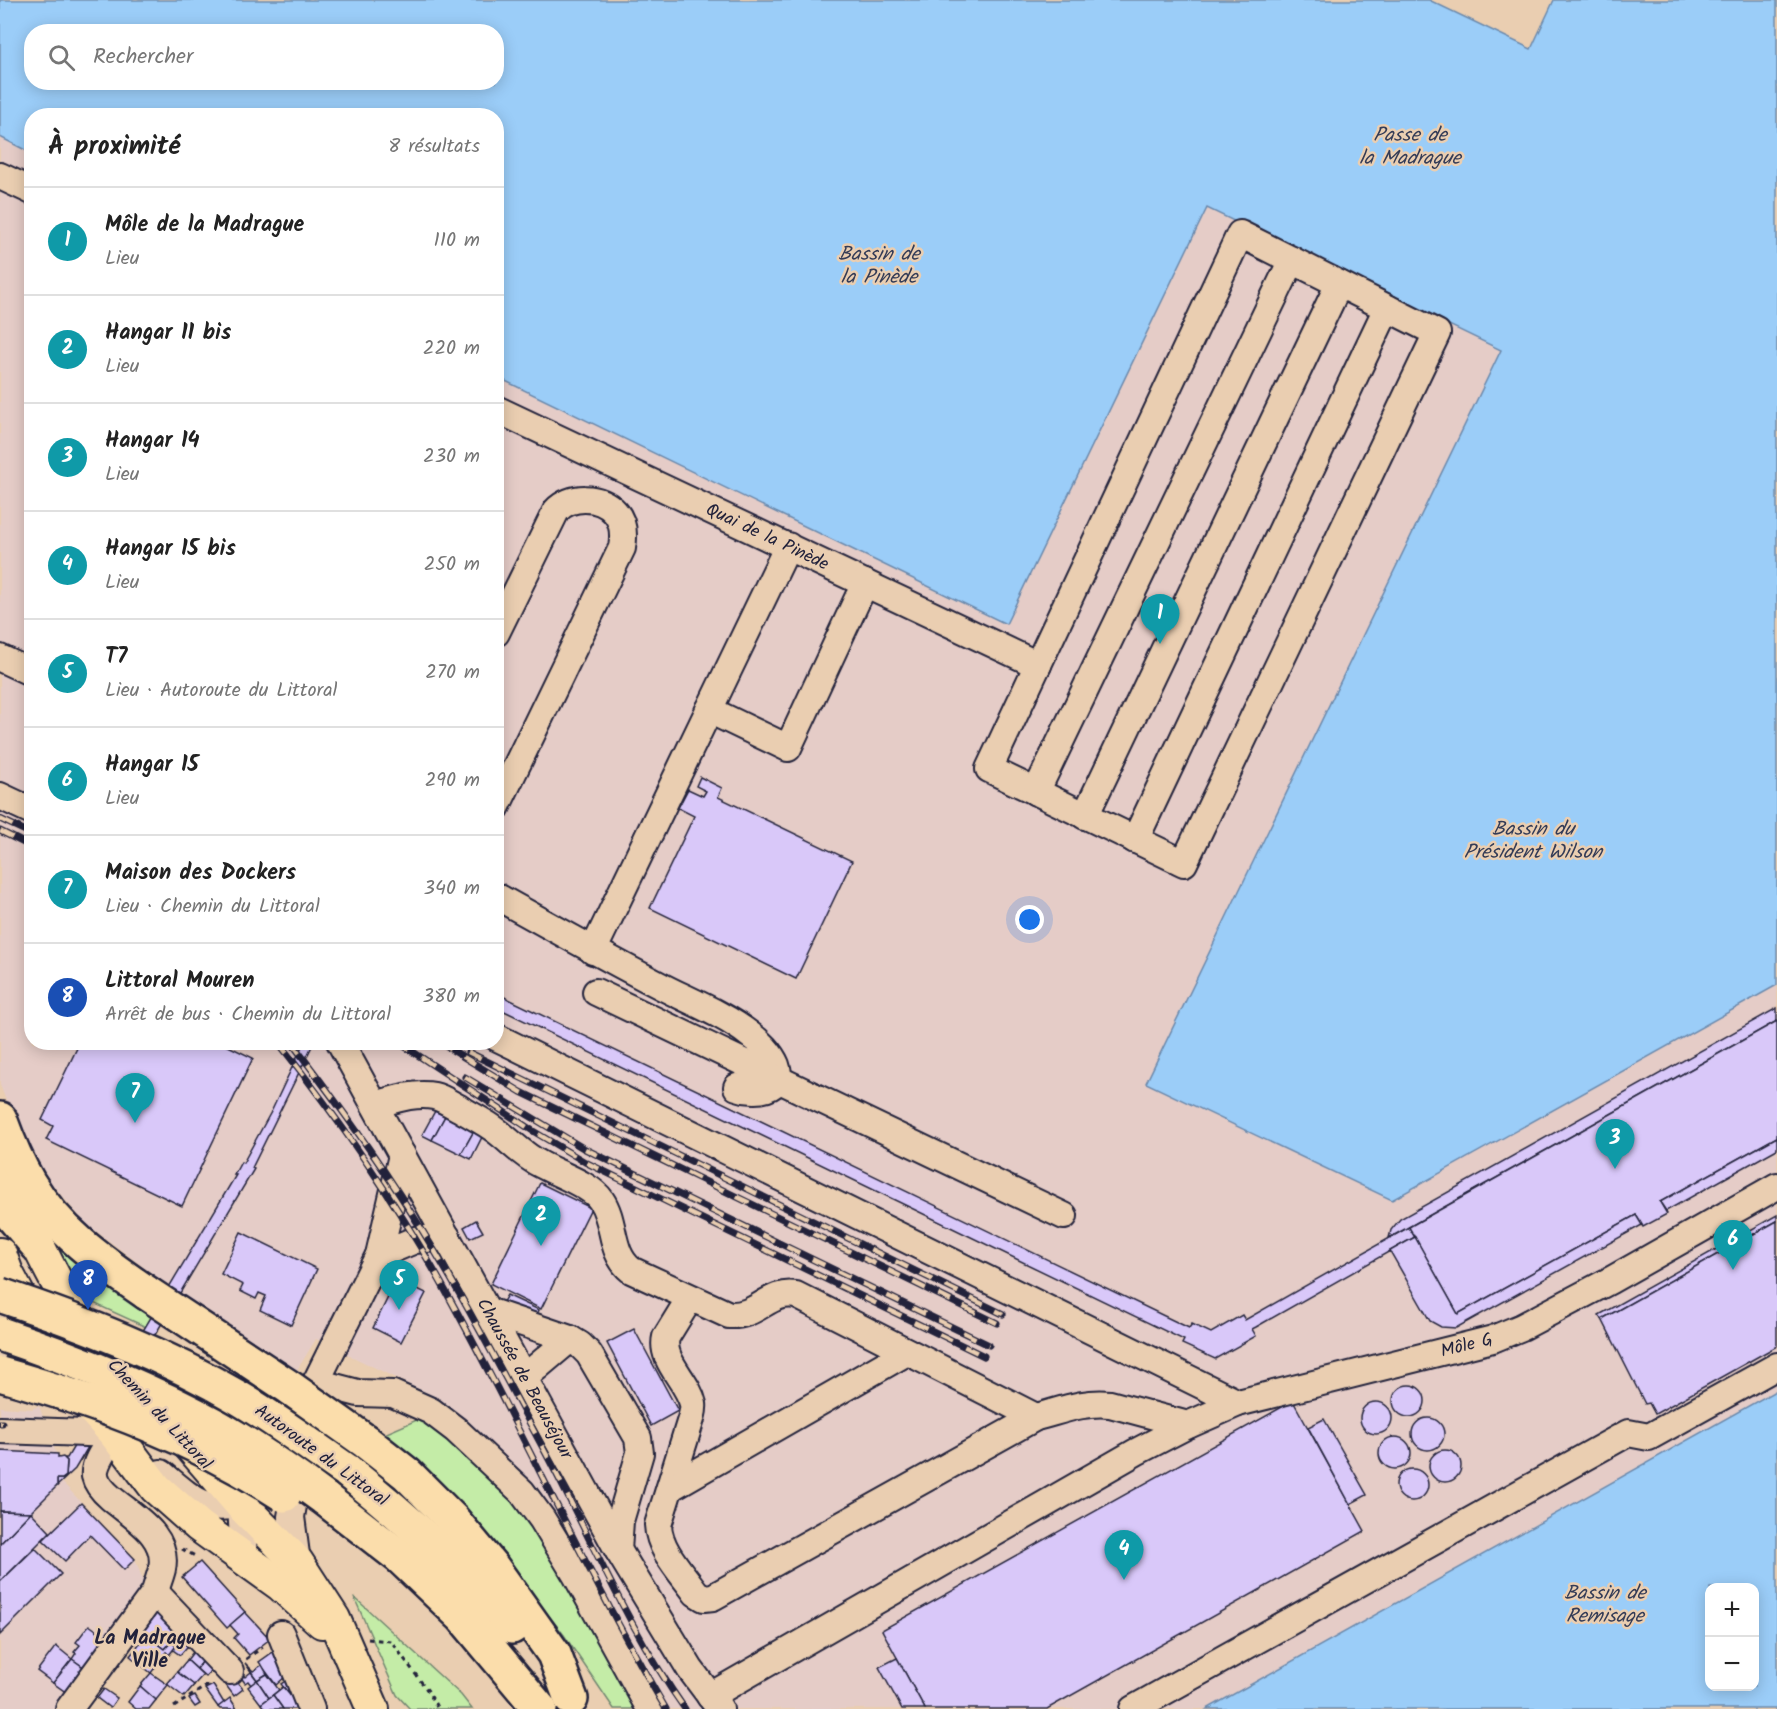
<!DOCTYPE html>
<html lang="fr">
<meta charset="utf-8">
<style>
:root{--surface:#fff;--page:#f6f6f6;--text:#222;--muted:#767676;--line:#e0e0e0;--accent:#c8321e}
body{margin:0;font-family:Kalam,sans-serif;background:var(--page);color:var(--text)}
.controls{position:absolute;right:18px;bottom:18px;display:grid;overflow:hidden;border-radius:12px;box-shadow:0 3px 15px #0003}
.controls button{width:54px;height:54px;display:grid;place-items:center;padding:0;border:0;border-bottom:2px solid var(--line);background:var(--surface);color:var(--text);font:30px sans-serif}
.you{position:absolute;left:1030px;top:920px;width:21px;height:21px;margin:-15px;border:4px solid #fff;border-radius:50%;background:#1a73e8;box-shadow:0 0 0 9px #1a73e833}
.badge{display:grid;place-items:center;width:39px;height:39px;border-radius:50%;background:var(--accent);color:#fff;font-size:20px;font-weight:700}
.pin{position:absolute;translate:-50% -50px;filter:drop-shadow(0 2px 3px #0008)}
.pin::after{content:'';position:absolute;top:32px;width:21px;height:18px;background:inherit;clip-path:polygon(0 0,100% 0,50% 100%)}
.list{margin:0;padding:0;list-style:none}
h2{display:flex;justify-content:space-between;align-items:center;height:78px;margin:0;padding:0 24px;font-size:26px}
h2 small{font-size:20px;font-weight:400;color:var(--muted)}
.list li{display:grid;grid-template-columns:39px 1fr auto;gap:18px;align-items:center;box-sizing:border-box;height:108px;padding:0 24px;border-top:2px solid var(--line)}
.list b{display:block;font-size:22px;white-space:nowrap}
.list p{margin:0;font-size:20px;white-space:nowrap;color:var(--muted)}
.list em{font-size:20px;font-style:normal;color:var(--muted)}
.icon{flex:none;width:33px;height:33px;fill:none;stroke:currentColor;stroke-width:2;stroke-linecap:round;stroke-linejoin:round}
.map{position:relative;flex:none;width:1777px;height:1709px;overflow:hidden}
.search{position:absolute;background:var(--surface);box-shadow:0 3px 15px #0003;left:24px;top:24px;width:480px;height:66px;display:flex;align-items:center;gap:15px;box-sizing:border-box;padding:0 21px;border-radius:24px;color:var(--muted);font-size:22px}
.panel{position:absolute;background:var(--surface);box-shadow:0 3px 15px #0003;left:24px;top:108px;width:480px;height:942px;border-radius:24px}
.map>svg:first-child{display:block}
</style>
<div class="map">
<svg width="1777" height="1709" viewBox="0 0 1777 1709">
<rect width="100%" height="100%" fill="#eaceb1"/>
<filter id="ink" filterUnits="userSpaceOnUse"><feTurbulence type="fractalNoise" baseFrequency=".0167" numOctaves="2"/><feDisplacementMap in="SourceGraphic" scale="12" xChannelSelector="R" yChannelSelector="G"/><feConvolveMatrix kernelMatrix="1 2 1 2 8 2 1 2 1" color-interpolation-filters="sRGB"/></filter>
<g filter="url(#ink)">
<g fill="#e5ccc7">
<polygon points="0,137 32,153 32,1042 496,1042 497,377 1006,623 1207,208 1501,350 1392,1200 1777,985 1777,1390 1207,1709 660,1709 530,1487 490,1444 447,1406 400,1380 316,1339 294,1375 190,1302 85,1223 27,1155 0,1085"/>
<polygon points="39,1406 58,1458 67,1458 75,1469 62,1482 135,1559 144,1583 143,1590 60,1709 0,1709 0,1407 32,1409"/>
</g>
<g fill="#c4eca7" stroke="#738771" stroke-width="1.5">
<polygon points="24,1189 156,1309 146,1327 89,1301 72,1278"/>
<polygon points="419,1419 437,1430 509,1495 530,1523 555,1562 635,1709 614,1709 564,1635 524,1584 382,1435"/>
<polygon points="354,1597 461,1695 472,1709 410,1709 397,1695"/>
</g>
<g fill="#9bcdf8" stroke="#6b89ac" stroke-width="1.5" fill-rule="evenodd">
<path d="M0 0H1429L1531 49 1554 0H1777V985L1392 1200 1146 1083 1501 350 1207 208 1006 624 497 377 496 116H32L31 153 0 137ZM32 32H496V82H32Z"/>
<path d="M1777 1390V1709H1207ZM1710 1588H1754V1686H1710Z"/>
</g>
<g fill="#d9c8f9" stroke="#22223b" stroke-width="1.5">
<polygon points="700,777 722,788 718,797 852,861 796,979 650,908 694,816 678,808 688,789 703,796 706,791 696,786"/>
<polygon points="496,993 1189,1328 1192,1324 1211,1333 1242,1315 1245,1320 1409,1227 1415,1237 1256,1327 1252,1329 1256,1336 1215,1359 1182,1344 1184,1340 496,1007"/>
<polygon points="1777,1008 1777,1021 1389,1238 1391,1230 1400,1219"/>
<polygon points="1777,1021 1777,1137 1660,1202 1667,1214 1643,1227 1636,1215 1458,1314 1409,1227"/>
<polygon points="80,1042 220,1042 253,1058 182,1206 46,1140 53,1126 42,1120"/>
<polygon points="304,1042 314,1042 252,1168 254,1169 75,1469 57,1486 57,1479 62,1479 66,1476 67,1461 64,1458 67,1458 236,1175 234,1175 241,1162 243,1163 272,1110"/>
<polygon points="435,1111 445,1116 432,1140 422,1135"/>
<polygon points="445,1116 474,1131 461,1154 432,1140"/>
<polygon points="474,1131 483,1135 471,1159 461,1154"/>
<polygon points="1777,1137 1777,1149 1666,1211 1660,1202"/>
<polygon points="540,1183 591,1208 541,1309 491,1284"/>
<polygon points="1636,1215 1642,1225 1456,1328 1441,1327 1430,1321 1390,1251 1415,1237 1458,1314"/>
<polygon points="1777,1215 1777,1221 1602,1319 1599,1315"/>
<polygon points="476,1220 483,1232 470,1238 464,1227"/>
<polygon points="1777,1221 1777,1346 1655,1414 1649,1403 1645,1404 1602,1319"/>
<polygon points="241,1232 317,1269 291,1325 260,1310 266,1296 259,1293 256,1299 240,1291 243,1285 221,1274"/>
<polygon points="397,1279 426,1293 401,1342 373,1328"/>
<polygon points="507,1295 539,1310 535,1318 503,1302"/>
<polygon points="634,1329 678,1411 651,1426 607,1343"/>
<circle cx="1409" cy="1401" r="16"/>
<polygon points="1293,1401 1365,1531 1047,1709 925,1709 882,1630"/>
<circle cx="1376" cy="1418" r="16"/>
<circle cx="1428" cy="1434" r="16"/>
<polygon points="1324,1419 1367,1495 1350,1504 1308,1427"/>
<circle cx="1395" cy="1453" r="16"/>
<circle cx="1445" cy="1466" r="16"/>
<polygon points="0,1451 58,1454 58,1458 63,1457 67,1461 66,1476 62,1479 57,1479 57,1486 31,1512 0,1511"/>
<circle cx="1412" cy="1485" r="16"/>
<polygon points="81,1503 135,1559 124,1570 90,1535 65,1561 43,1540"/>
<polygon points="0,1511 31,1512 0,1544"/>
<polygon points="31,1512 50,1532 0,1582 0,1544"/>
<polygon points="35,1548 61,1574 0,1635 0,1582"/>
<polygon points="200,1562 245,1612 227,1628 182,1577"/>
<polygon points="159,1606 192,1641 180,1655 173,1650 176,1646 171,1642 165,1649 140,1629"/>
<polygon points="245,1612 270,1639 249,1655 234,1638 238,1634 230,1625"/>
<polygon points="89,1625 106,1637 107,1647 89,1671 72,1659 76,1653 74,1652 80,1645 76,1642"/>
<polygon points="146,1635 165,1649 171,1642 176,1646 169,1655 166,1652 151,1673 130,1656"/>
<polygon points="56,1646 72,1659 53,1683 37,1671"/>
<polygon points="197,1647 206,1657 197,1669 187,1660"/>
<polygon points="280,1647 286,1676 276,1685 259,1662"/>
<polygon points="206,1657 215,1666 206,1677 197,1669"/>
<polygon points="897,1658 925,1709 902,1709 879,1667"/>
<polygon points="72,1659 89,1671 70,1695 53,1683"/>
<polygon points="187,1660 203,1675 194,1685 177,1672"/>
<polygon points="245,1663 253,1671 262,1665 267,1674 257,1680"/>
<polygon points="177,1672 194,1685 184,1697 167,1684"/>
<polygon points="251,1672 257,1680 251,1685 248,1681 245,1683 240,1676 243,1674 245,1677"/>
<polygon points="151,1673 168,1685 156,1700 140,1686"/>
<polygon points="231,1674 243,1689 234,1696 222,1680"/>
<polygon points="267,1674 279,1690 269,1698 257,1680"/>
<polygon points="293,1676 301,1695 294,1700 281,1684"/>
<polygon points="257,1680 269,1698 261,1704 248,1687"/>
<polygon points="213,1685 224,1703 218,1707 205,1689"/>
<polygon points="140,1686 156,1700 149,1709 136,1709 128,1702"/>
<polygon points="283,1687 294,1700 301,1695 299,1706 294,1709 283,1709 273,1695"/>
<polygon points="104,1689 117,1698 110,1708 97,1698"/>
<polygon points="273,1695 283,1709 265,1709 261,1704"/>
<polygon points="195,1696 200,1704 195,1707 189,1699"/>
<polygon points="230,1698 237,1709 220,1709 218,1707"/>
</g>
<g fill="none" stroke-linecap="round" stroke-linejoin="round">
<defs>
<g id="minor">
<polyline points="0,176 32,191"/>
<polygon points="1240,234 1437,333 1184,863 989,769"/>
<path id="s1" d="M496 409 1038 665"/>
<path d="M496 633 556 511C570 495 600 495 615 512 624 522 624 536 622 548L496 808"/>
<polyline points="0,658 32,673"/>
<polyline points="709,710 788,546"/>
<polyline points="1036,792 1292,260"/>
<polyline points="0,796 32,811"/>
<polyline points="1085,816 1339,284"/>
<polyline points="1135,840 1387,308"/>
<path d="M496 896C550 926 603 956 657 984 685 999 724 1014 749 1034 759 1041 771 1053 776 1065 786 1092 753 1093 737 1087"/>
<polyline points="593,951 709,710 788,748 865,583"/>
<polyline points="596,992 1064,1216"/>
<polyline points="496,1037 1238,1403"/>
<path id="s2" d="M340 1042 618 1550 690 1669 720 1709"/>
<path d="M375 1105C393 1100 415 1092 434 1096 443 1098 451 1104 459 1108 472 1116 486 1122 498 1132 512 1143 525 1157 542 1165 558 1174 591 1185 601 1200 616 1222 609 1252 631 1270L729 1315C758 1317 769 1290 796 1295L1036 1417 713 1597 704 1598 696 1593C682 1573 659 1550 658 1525L691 1419C692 1415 694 1409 693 1404 688 1381 660 1361 666 1337L690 1298"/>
<polyline points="379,1255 415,1240 447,1237"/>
<polyline points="488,1311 570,1339 580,1345 589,1354 638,1438 640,1453 620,1521 618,1550"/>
<polyline points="525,1377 570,1339"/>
<polyline points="316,1382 358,1393 393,1394 431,1411 456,1430 522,1492 542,1519 576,1575 650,1709"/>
<path d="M1036 1417C1060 1411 1084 1401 1110 1404L1188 1425"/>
<polyline points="0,1430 115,1434 124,1442"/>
<path d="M161 1473C195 1502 211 1518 256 1498"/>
<polyline points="670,1488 907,1352"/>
<polyline points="244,1558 241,1505 248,1481 267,1444 316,1382 379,1255 402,1155"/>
<polyline points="297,1562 291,1517 298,1476"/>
<polyline points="155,1592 230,1671"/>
<polyline points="281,1634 311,1709"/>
<path id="s3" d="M710 1696 1136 1452 1188 1425 1238 1403 1493 1339 1522 1327 1611 1280 1777 1186"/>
<path d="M69 1709 155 1592C157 1584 160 1577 162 1569 169 1535 133 1517 111 1498 104 1492 97 1485 95 1476 93 1462 108 1445 115 1434"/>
<polyline points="1133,1709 1628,1433 1649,1437 1777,1366"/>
</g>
<g id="major">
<path d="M0 1162C35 1241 70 1323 131 1385"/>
<polyline points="0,1254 7,1273 38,1332 75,1390 115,1434 156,1488 199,1526 281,1585 322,1622"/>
<polyline points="185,1440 241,1505 297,1562 334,1619 373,1709"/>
</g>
<g id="highway">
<path d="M0 1119C8 1141 17 1163 29 1183 57 1231 102 1262 147 1293"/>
<polyline points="0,1205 5,1208 37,1245"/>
<polyline points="365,1441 407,1474 453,1520 493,1568 554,1654 571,1699"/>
<path d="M346 1470C406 1518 462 1568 512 1627"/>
<polyline points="324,1498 400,1557 463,1617 540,1709"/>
</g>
</defs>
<use href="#minor" stroke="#22223b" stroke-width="30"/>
<use href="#major" stroke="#22223b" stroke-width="36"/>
<use href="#highway" stroke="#22223b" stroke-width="38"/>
<g stroke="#22223b" stroke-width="3" stroke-dasharray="4.5 4.5" stroke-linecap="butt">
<polyline points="182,1549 195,1556 196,1554"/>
<polyline points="368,1639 391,1641 428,1691 438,1709"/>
<polyline points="246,1659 263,1647"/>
<polyline points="174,1707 211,1683"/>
</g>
<use href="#minor" stroke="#eaceb1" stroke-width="26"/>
<use href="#major" stroke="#fbddab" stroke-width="32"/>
<use href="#highway" stroke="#fbddab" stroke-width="33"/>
<defs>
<g id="rail">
<polyline points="0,819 32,834"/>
<polyline points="0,831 32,847"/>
<path d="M278 1042C342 1123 401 1209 450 1299 524 1434 588 1576 666 1709"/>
<path d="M291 1042C327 1089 362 1137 394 1186 449 1269 495 1359 542 1446 589 1534 627 1627 685 1709"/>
<polyline points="398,1042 533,1131 585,1162 984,1356"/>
<polyline points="439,1042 521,1092 997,1323"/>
<polyline points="468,1052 1003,1314"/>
<polyline points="465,1077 583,1148 989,1345"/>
<polyline points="0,1423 2,1423"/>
</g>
</defs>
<use href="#rail" stroke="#22223b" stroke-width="7"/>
<use href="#rail" stroke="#eaceb1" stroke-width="4.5" stroke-dasharray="14" stroke-linecap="butt"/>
<defs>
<g id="highway-bridge">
<polyline points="147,1293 289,1387 365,1441"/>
<path d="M0 1295C83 1323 164 1354 239 1398 276 1420 311 1446 346 1470"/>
<path d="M0 1334C74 1359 149 1389 218 1427 255 1448 290 1473 324 1498"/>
<path d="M0 1374C100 1402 197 1438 284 1495"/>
</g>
</defs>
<use href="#highway-bridge" stroke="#22223b" stroke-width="38" stroke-linecap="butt"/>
<use href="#highway-bridge" stroke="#fbddab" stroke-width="33"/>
</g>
</g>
<g text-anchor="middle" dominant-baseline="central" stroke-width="5" stroke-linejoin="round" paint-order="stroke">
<g font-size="18" fill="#22223b" stroke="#eaceb1">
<text stroke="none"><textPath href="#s1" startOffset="300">Quai de la Pinède</textPath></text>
<text stroke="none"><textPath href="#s3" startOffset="840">Môle G</textPath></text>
<text stroke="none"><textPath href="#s2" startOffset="384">Chaussée de Beauséjour</textPath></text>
<text transform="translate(159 1415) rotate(47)">Chemin du Littoral</text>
<text transform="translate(321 1456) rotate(36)">Autoroute du Littoral</text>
</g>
<g font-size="20" font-style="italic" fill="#343c57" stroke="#eaceb1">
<text x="1410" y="136">Passe de<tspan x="1410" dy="23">la Madrague</tspan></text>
<text x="879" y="255">Bassin de<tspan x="879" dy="23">la Pinède</tspan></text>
<text x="1533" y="830">Bassin du<tspan x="1533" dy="23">Président Wilson</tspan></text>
<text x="1605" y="1594">Bassin de<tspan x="1605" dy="23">Remisage</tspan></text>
</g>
<g font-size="20" font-weight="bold" fill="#22223b" stroke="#eaceb1">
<text x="150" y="1639">La Madrague<tspan x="150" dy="23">Ville</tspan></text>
</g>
</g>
</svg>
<div class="controls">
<button>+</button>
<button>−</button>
</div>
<div class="you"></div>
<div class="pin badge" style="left:1160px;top:644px;background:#0f9aa8">1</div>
<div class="pin badge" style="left:541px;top:1246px;background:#0f9aa8">2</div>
<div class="pin badge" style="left:1615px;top:1169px;background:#0f9aa8">3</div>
<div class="pin badge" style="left:1124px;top:1580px;background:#0f9aa8">4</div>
<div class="pin badge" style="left:399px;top:1310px;background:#0f9aa8">5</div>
<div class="pin badge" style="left:1733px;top:1270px;background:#0f9aa8">6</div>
<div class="pin badge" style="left:135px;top:1123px;background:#0f9aa8">7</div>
<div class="pin badge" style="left:88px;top:1310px;background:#1a4fb4">8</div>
<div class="search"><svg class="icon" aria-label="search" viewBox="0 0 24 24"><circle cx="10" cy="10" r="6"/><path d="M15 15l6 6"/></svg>Rechercher</div>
<section class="panel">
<h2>À proximité<small>8 résultats</small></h2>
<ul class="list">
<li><span class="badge" style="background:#0f9aa8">1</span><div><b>Môle de la Madrague</b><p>Lieu</p></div><em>110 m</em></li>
<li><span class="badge" style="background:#0f9aa8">2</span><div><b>Hangar 11 bis</b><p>Lieu</p></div><em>220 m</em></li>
<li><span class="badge" style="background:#0f9aa8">3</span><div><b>Hangar 14</b><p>Lieu</p></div><em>230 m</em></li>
<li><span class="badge" style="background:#0f9aa8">4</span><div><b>Hangar 15 bis</b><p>Lieu</p></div><em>250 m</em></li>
<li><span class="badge" style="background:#0f9aa8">5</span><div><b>T7</b><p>Lieu · Autoroute du Littoral</p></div><em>270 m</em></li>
<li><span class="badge" style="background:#0f9aa8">6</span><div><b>Hangar 15</b><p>Lieu</p></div><em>290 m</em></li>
<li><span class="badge" style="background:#0f9aa8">7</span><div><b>Maison des Dockers</b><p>Lieu · Chemin du Littoral</p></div><em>340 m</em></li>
<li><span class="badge" style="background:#1a4fb4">8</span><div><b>Littoral Mouren</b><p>Arrêt de bus · Chemin du Littoral</p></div><em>380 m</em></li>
</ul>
</section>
</div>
